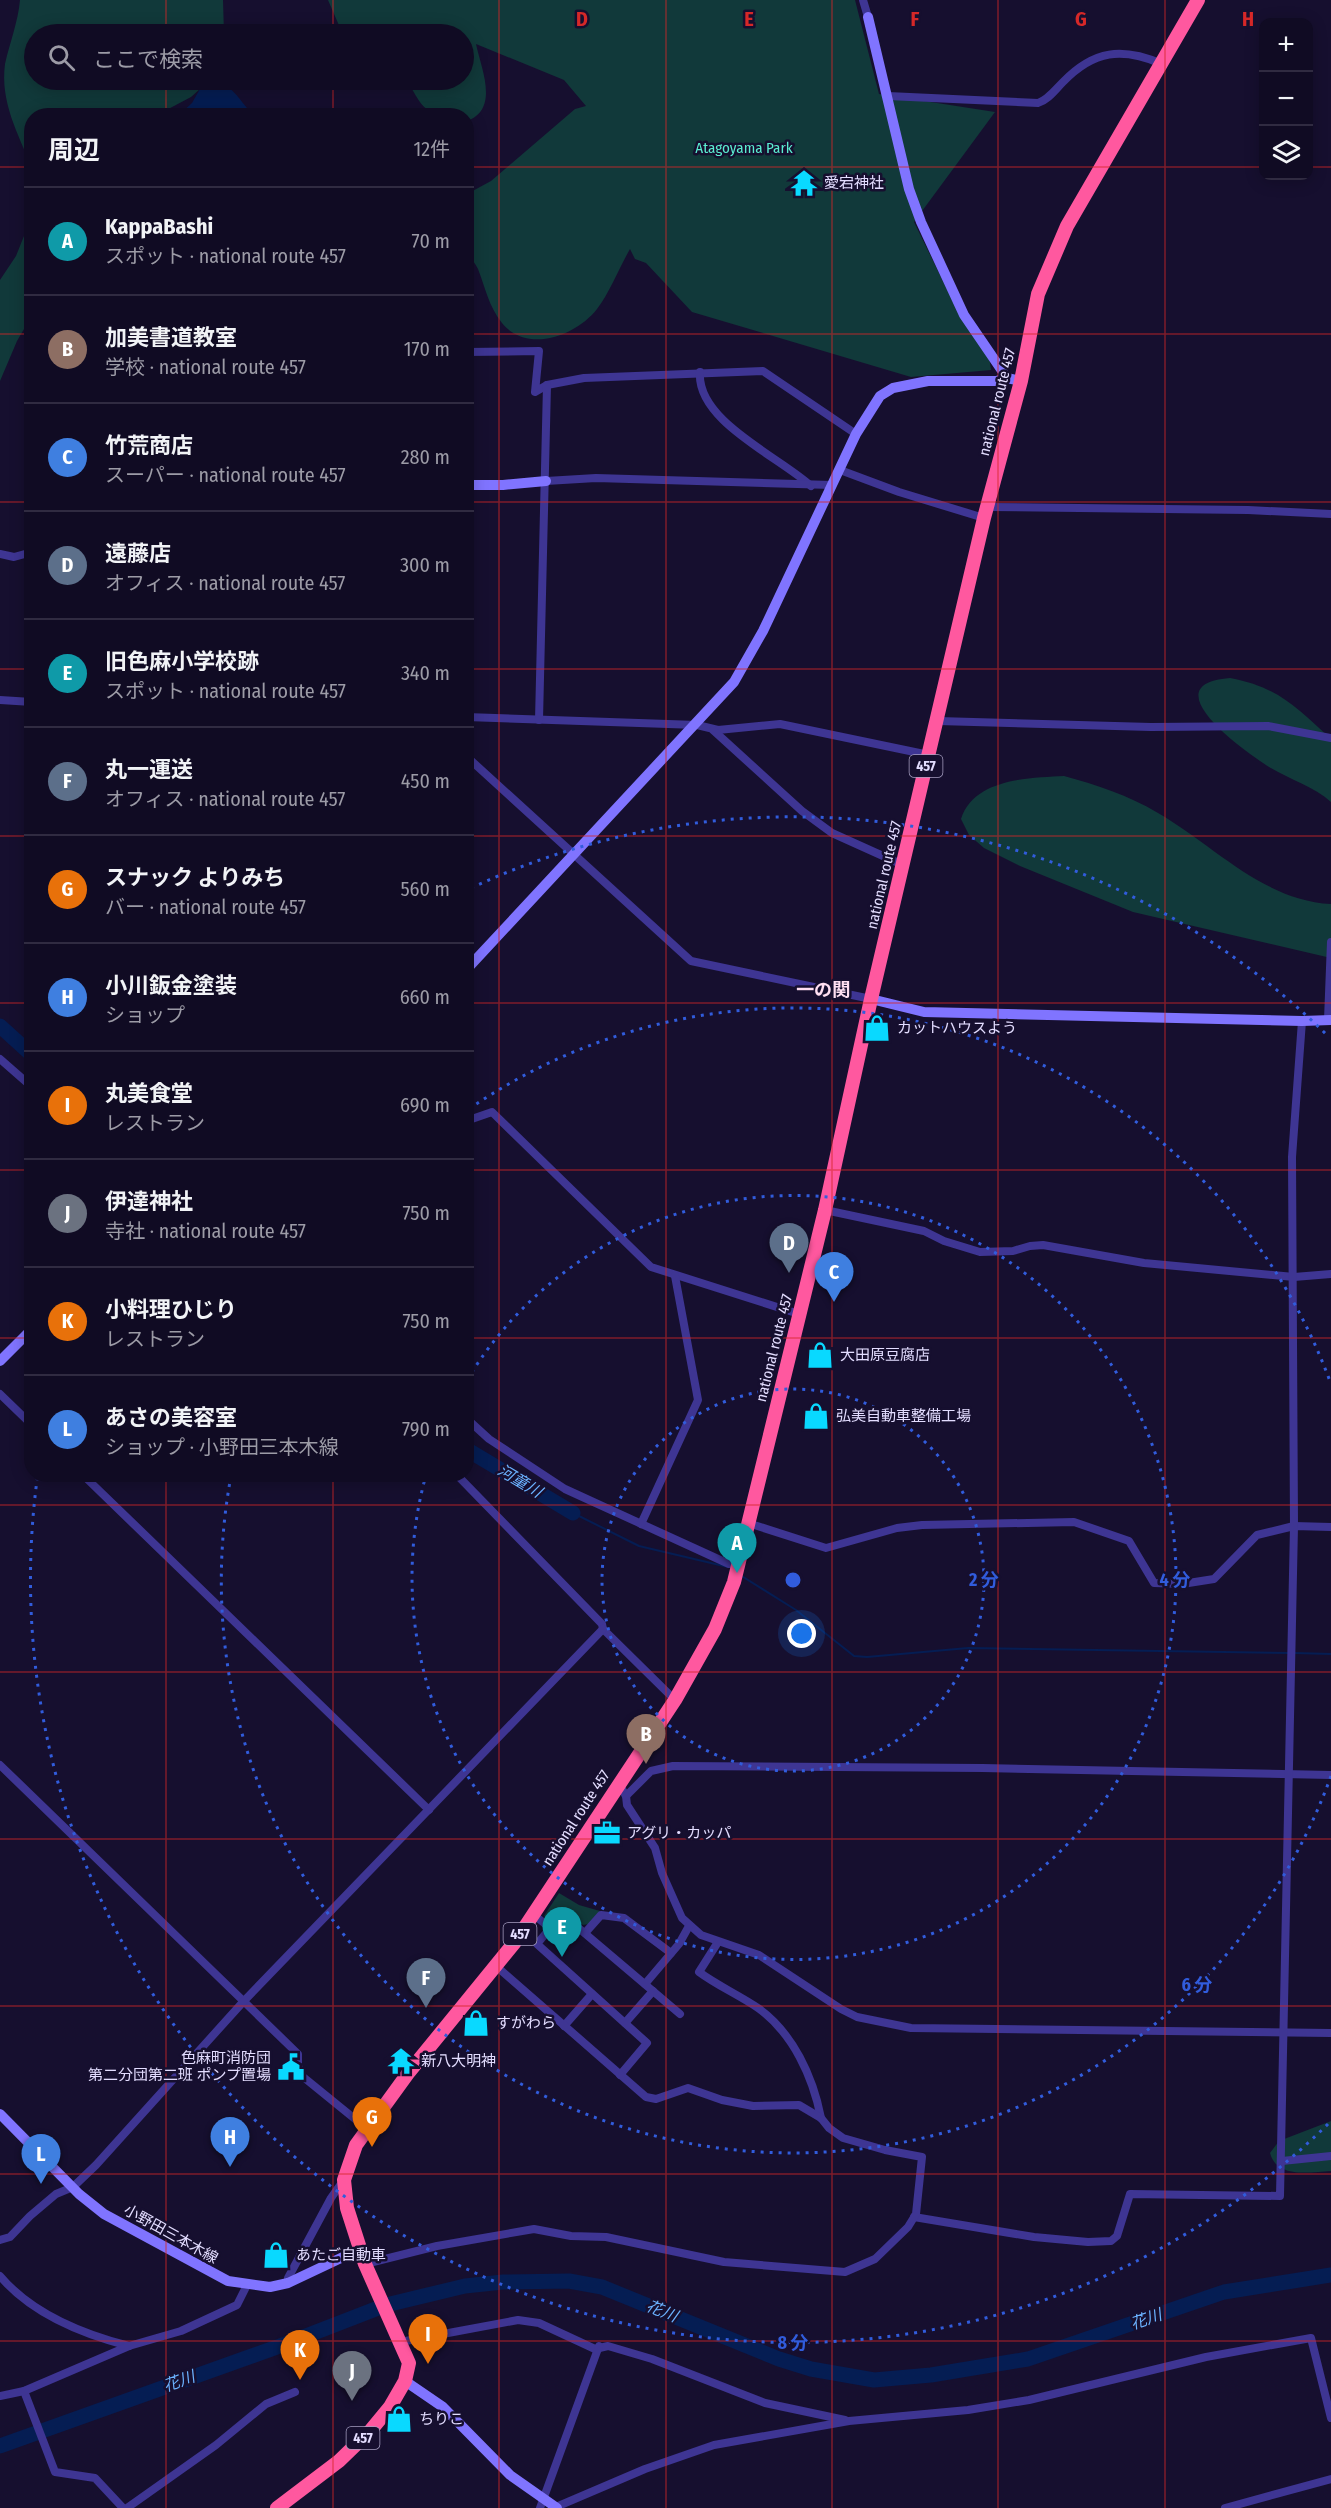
<!DOCTYPE html>
<html lang="ja">
<meta charset="utf-8">
<style>
:root{--surface:#100b23;--page:#1e1930;--text:#f1f3f6;--muted:#9c9ba6;--line:#302b41;--accent:#2563eb}
body{margin:0;font-family:"Fira Sans Condensed","Noto Sans JP",sans-serif;background:var(--page);color:var(--text)}
.controls{position:absolute;right:18px;top:18px;display:grid;overflow:hidden;border-radius:12px;box-shadow:0 3px 15px #0003}
.controls button{width:54px;height:54px;display:grid;place-items:center;padding:0;border:0;border-bottom:2px solid var(--line);background:var(--surface);color:var(--text);font:30px sans-serif}
.you{position:absolute;left:802px;top:1634px;width:21px;height:21px;margin:-15px;border:4px solid #fff;border-radius:50%;background:#1a73e8;box-shadow:0 0 0 9px #1a73e833}
.badge{display:grid;place-items:center;width:39px;height:39px;border-radius:50%;background:var(--accent);color:#fff;font-size:20px;font-weight:700}
.pin{position:absolute;translate:-50% -50px;filter:drop-shadow(0 2px 3px #0008)}
.pin::after{content:'';position:absolute;top:32px;width:21px;height:18px;background:inherit;clip-path:polygon(0 0,100% 0,50% 100%)}
.list{margin:0;padding:0;list-style:none}
h2{display:flex;justify-content:space-between;align-items:center;height:78px;margin:0;padding:0 24px;font-size:26px}
h2 small{font-size:20px;font-weight:400;color:var(--muted)}
.list li{display:grid;grid-template-columns:39px 1fr auto;gap:18px;align-items:center;box-sizing:border-box;height:108px;padding:0 24px;border-top:2px solid var(--line)}
.list b{display:block;font-size:22px;white-space:nowrap}
.list p{margin:0;font-size:20px;white-space:nowrap;color:var(--muted)}
.list em{font-size:20px;font-style:normal;color:var(--muted)}
.icon{flex:none;width:33px;height:33px;fill:none;stroke:currentColor;stroke-width:2;stroke-linecap:round;stroke-linejoin:round}
.map{position:relative;flex:none;width:1331px;height:2508px;overflow:hidden}
.search{position:absolute;background:var(--surface);box-shadow:0 3px 15px #0003;left:24px;top:24px;width:450px;height:66px;display:flex;align-items:center;gap:15px;box-sizing:border-box;padding:0 21px;border-radius:33px;color:var(--muted);font-size:22px}
.panel{position:absolute;background:var(--surface);box-shadow:0 3px 15px #0003;left:24px;top:108px;width:450px;height:1374px;border-radius:24px}
.map>svg:first-child{display:block}
</style>
<div class="map">
<svg width="1331" height="2508" viewBox="0 0 1331 2508">
<rect width="100%" height="100%" fill="#160f2f"/>
<g fill="#11393a">
<path d="M20 0H223L224 34H34V80H210L191 97 157 115 32 116 31 166C18 133 0 102 5 64 10 42 18 22 20 0Z"/>
<path d="M328 0H855L879 94 995 112 914 222 961 318 989 356 991 370 911 377 692 312 646 263 635 259 630 249C619 268 610 292 597 309 576 336 527 354 502 323 489 307 485 287 478 269 475 262 468 256 467 249 462 234 467 211 467 194L491 181 575 109 586 106 564 80 476 44C481 68 500 109 467 121L466 116C427 115 426 115 407 80H464V34H346L341 30Z"/>
<polygon points="31,202 31,317 17,341 0,381 0,280 16,256 24,236"/>
<path d="M1230 678C1278 687 1296 707 1331 739V802C1312 785 1284 778 1263 763 1238 746 1153 684 1230 678Z"/>
<path d="M1064 776C1097 785 1128 795 1158 813 1215 846 1262 900 1331 904V958L1133 912 1020 866 984 848 969 835 961 819C974 778 1030 778 1064 776Z"/>
<polygon points="559,1893 579,1905 600,1911 589,1924 583,1925 561,1908 548,1919 544,1916"/>
<path d="M1331 2121V2171C1310 2172 1277 2179 1270 2153L1279 2141Z"/>
</g>
<path fill="#051d53" d="M205 80C226 79 235 93 247 108L245 115H179L192 103Z"/>
<g fill="none" stroke-linecap="round" stroke-linejoin="round">
<g stroke="#051d53" stroke-width="2">
<polyline points="573,1513 639,1546 728,1567"/>
<polyline points="740,1575 796,1610 854,1656 867,1657 968,1648 1289,1653"/>
<polyline points="1295,1653 1331,1654"/>
</g>
<g stroke="#051d53" stroke-width="15">
<polyline points="0,1026 32,1055"/>
<polyline points="466,1449 573,1513"/>
<polyline points="0,2446 280,2346 386,2305 465,2286 503,2282 569,2281 602,2287 779,2359 811,2369 874,2380 931,2375 1028,2359 1224,2292 1331,2275"/>
</g>
<g stroke="#3e3593" stroke-width="8">
<polyline points="863,0 868,17"/>
<path d="M888 96 1038 103C1048 100 1055 90 1063 82 1094 50 1122 47 1162 64"/>
<polyline points="466,352 539,351 535,392 547,385 584,378 763,371 856,434"/>
<path d="M700 372C696 421 780 457 811 486"/>
<polyline points="840,470 899,492 984,518"/>
<polyline points="546,481 596,478 832,485"/>
<polyline points="987,507 1248,510 1331,514"/>
<polyline points="0,554 14,557 32,552"/>
<polyline points="0,700 32,702"/>
<polyline points="466,717 697,725 718,730 780,724 929,755"/>
<polyline points="539,720 547,385"/>
<polyline points="938,721 1151,727 1268,726 1331,738"/>
<polyline points="713,730 802,811 832,833 903,865"/>
<polyline points="466,756 691,961 871,999"/>
<polyline points="1328,1020 1331,942"/>
<polyline points="0,1059 32,1087"/>
<polyline points="466,1121 492,1112 651,1267 799,1314"/>
<polyline points="825,1210 924,1231 944,1241 980,1252 1013,1251 1030,1246 1043,1245 1144,1263 1294,1277 1331,1274"/>
<polyline points="0,1394 32,1425"/>
<polyline points="466,1418 489,1439 565,1489 729,1564 740,1562"/>
<polyline points="82,1474 429,1810"/>
<polyline points="456,1474 602,1624 603,1629 675,1700"/>
<polyline points="748,1523 826,1548 897,1528 922,1525 1074,1522 1129,1541 1154,1583 1182,1584 1214,1579 1257,1535 1294,1526 1331,1527"/>
<polyline points="641,1524 698,1400 675,1276"/>
<polyline points="0,1765 298,2054 298,2066 302,2076 366,2128"/>
<polyline points="619,1784 626,1796 627,1805 655,1848 662,1873 682,1918 701,1935 759,1955 841,2009 857,2017 911,2028 1331,2033"/>
<polyline points="626,1796 651,1771 673,1766 982,1768 1331,1775"/>
<polyline points="533,1914 550,1928"/>
<polyline points="585,1933 601,1915 624,1918 671,1953"/>
<path d="M718 1942 699 1972C718 1986 739 1995 758 2008 793 2033 813 2077 821 2118"/>
<polyline points="645,1984 679,1944 689,1926"/>
<polyline points="625,2023 653,1991"/>
<polyline points="564,2026 592,1994"/>
<polyline points="620,2075 647,2043 537,1944 562,1914 680,2014"/>
<polyline points="1282,2161 1331,2156"/>
<polyline points="914,2217 1034,2237 1088,2242 1111,2241 1117,2236 1130,2194 1280,2196 1294,1526 1292,1157 1302,1021"/>
<polyline points="0,2240 10,2237 30,2216 56,2194 73,2187 96,2165 243,2002 603,1629"/>
<polyline points="365,2264 437,2246 534,2229 571,2236 606,2237 724,2262 845,2272 875,2259 908,2227 916,2214 922,2157 885,2150 843,2138 829,2128 821,2118 799,2105 753,2106 722,2100 688,2088 656,2099 646,2097 496,1966"/>
<path d="M0 2276C32 2314 82 2334 129 2346"/>
<polyline points="288,2283 288,2278 331,2198 343,2181"/>
<polyline points="400,2342 518,2320 539,2323 595,2349 608,2346 652,2359 765,2403 845,2420"/>
<polyline points="24,2391 55,2472 95,2478 123,2508"/>
<polyline points="0,2396 24,2391 129,2346 181,2331 237,2305 247,2285"/>
<polyline points="556,2507 645,2469 714,2445 849,2421 968,2410 1029,2400 1206,2357 1311,2338 1331,2418"/>
<polyline points="127,2508 216,2445 266,2404 295,2392"/>
<polyline points="540,2508 599,2346"/>
<polyline points="1225,2508 1331,2479"/>
</g>
<g stroke="#8074ff" stroke-width="10">
<polyline points="868,17 909,189 921,222 964,315 1007,378"/>
<polyline points="466,485 503,485 546,481"/>
<polyline points="466,970 734,682 763,631 856,434 880,396 893,388 928,381 996,381 1007,378 1021,381"/>
<polyline points="871,999 924,1012 1302,1021 1331,1020"/>
<polyline points="0,1361 32,1329"/>
<polyline points="0,2114 79,2194 104,2214 228,2281 270,2287 288,2283 360,2249"/>
<polyline points="405,2381 443,2407 510,2475 557,2508"/>
</g>
<polyline stroke="#ff589f" stroke-width="14" points="277,2508 339,2461 371,2430 390,2407 405,2381 409,2363 365,2264 347,2208 344,2180 356,2145 409,2072 515,1942 675,1700 715,1629 734,1582 825,1210 871,999 984,518 1021,381 1038,294 1067,226 1198,0"/>
</g>
<path fill="none" stroke="#d62828" stroke-width="1.5" stroke-opacity="0.55" d="M166 0V34M333 0V34M499 0V2508M666 0V2508M832 0V2508M998 0V2508M1165 0V2508M166 80V116M333 80V116M0 167H32M466 167H1264M1308 167H1331M0 334H32M466 334H1331M0 502H32M466 502H1331M0 669H32M466 669H1331M0 836H32M466 836H1331M0 1003H32M466 1003H1331M0 1170H32M466 1170H1331M0 1338H32M466 1338H1331M166 1474V2508M333 1474V2508M0 1505H1331M0 1672H1331M0 1839H1331M0 2006H1331M0 2174H1331M0 2341H1331"/>
<g fill="none" stroke="#315cdc" stroke-width="3" stroke-dasharray="3 6">
<circle cx="793" cy="1580" r="191"/>
<path d="M467 1380A382 382 0 1 1 426 1475"/>
<path d="M1331 1776A572 572 0 0 1 231 1476M469 1109A572 572 0 0 1 1331 1384"/>
<path d="M1328 2124A763 763 0 0 1 37 1480M471 888A763 763 0 0 1 1328 1036"/>
</g>
<defs>
<symbol id="temple-bare" viewBox="-9 -9 18 18"><path d="M0-6L5-2H3V0L6.5 2.5H4V6H1.5V3h-3V6H-4V2.5H-6.5L-3 0V-2H-5Z" fill="#09d9ff" stroke="#160f2f" stroke-width="2.5" paint-order="stroke"/></symbol>
<symbol id="shop-bare" viewBox="-9 -9 18 18"><path d="M-5-2.5h2.3a2.7 3.5 0 0 1 5.4 0H5L5.5 6h-11ZM-1.5-2.5h3a1.5 2.3 0 0 0-3 0Z" fill="#09d9ff" stroke="#160f2f" stroke-width="2.5" paint-order="stroke"/></symbol>
<symbol id="office-bare" viewBox="-9 -9 18 18"><path d="M-6-3h4V-5.5h4V-3h4V5H-6ZM-1-4.5V-3h2v-1.5ZM-6 0V1H6V0Z" fill="#09d9ff" stroke="#160f2f" stroke-width="2.5" paint-order="stroke"/></symbol>
<symbol id="civic-bare" viewBox="-9 -9 18 18"><path d="M-.6-6.5H3V-4.5H.6V-3L4-1V1h2V6H-6V1h2V-1L-.6-3ZM-1.2 2.5V6h2.4V2.5Z" fill="#09d9ff" stroke="#160f2f" stroke-width="2.5" paint-order="stroke"/></symbol>
</defs>
<g fill-rule="evenodd">
<use href="#temple-bare" x="785" y="164" width="38" height="38"/>
<use href="#shop-bare" x="858" y="1009" width="38" height="38"/>
<use href="#shop-bare" x="801" y="1336" width="38" height="38"/>
<use href="#shop-bare" x="797" y="1397" width="38" height="38"/>
<use href="#office-bare" x="588" y="1814" width="38" height="38"/>
<use href="#shop-bare" x="457" y="2004" width="38" height="38"/>
<use href="#temple-bare" x="382" y="2042" width="38" height="38"/>
<use href="#civic-bare" x="272" y="2048" width="38" height="38"/>
<use href="#shop-bare" x="257" y="2236" width="38" height="38"/>
<use href="#shop-bare" x="380" y="2400" width="38" height="38"/>
</g>
<g text-anchor="middle" dominant-baseline="central" stroke-width="5" stroke-linejoin="round" paint-order="stroke">
<g fill="#160f2f" stroke="#a69fc1" stroke-width="1.5">
<rect x="909.5" y="755" width="33" height="22" rx="4.5"/>
<rect x="503.5" y="1923" width="33" height="22" rx="4.5"/>
<rect x="346.5" y="2427" width="33" height="22" rx="4.5"/>
</g>
<g font-size="14" font-weight="bold" fill="#e3ddff">
<text x="926" y="766">457</text>
<text x="520" y="1934">457</text>
<text x="363" y="2438">457</text>
</g>
<g font-size="15" fill="#5bedd1" stroke="#160f2f">
<text x="744" y="148">Atagoyama Park</text>
</g>
<g font-size="15" fill="#e3ddff" stroke="#160f2f" text-anchor="start">
<text x="824" y="183">愛宕神社</text>
<text x="897" y="1028">カットハウスよう</text>
<text x="840" y="1355">大田原豆腐店</text>
<text x="836" y="1416">弘美自動車整備工場</text>
<text x="627" y="1833">アグリ・カッパ</text>
<text x="496" y="2023">すがわら</text>
<text x="271" y="2058" text-anchor="end">色麻町消防団<tspan x="271" dy="17">第二分団第二班 ポンプ置場</tspan></text>
<text x="421" y="2061">新八大明神</text>
<text x="296" y="2255">あたご自動車</text>
<text x="419" y="2419">ちりこ</text>
</g>
<g font-size="15" fill="#e3ddff" stroke="#160f2f">
<text transform="translate(997 402) rotate(-76)">national route 457</text>
<text transform="translate(884 875) rotate(-77)">national route 457</text>
<text transform="translate(774 1348) rotate(-76)">national route 457</text>
<text transform="translate(576 1818) rotate(-57)">national route 457</text>
<text transform="translate(171 2234) rotate(29)">小野田三本木線</text>
</g>
<g font-size="16" font-style="italic" fill="#6bb2ff" stroke="#160f2f">
<text transform="translate(520 1481) rotate(31)">河童川</text>
<text transform="translate(662 2311) rotate(22)">花川</text>
<text transform="translate(1146 2319) rotate(-19)">花川</text>
<text transform="translate(179 2381) rotate(-20)">花川</text>
</g>
<g font-size="18" font-weight="bold" fill="#ffdff2" stroke="#160f2f">
<text x="823" y="990">一の関</text>
</g>
</g>
<g font-size="20" text-anchor="middle" font-weight="bold" fill="#d62828" stroke="#160f2f" stroke-width="5" stroke-linejoin="round" paint-order="stroke">
<text x="582" y="26">D</text>
<text x="749" y="26">E</text>
<text x="915" y="26">F</text>
<text x="1081" y="26">G</text>
<text x="1248" y="26">H</text>
</g>
<circle cx="793" cy="1580" r="9" fill="#315cdc" stroke="#160f2f" stroke-width="3"/>
<g font-size="18" text-anchor="middle" font-weight="bold" fill="#315cdc" stroke="#160f2f" stroke-width="5" stroke-linejoin="round" paint-order="stroke">
<text x="984" y="1586">2 分</text>
<text x="1175" y="1586">4 分</text>
<text x="1197" y="1991">6 分</text>
<text x="793" y="2349">8 分</text>
</g>
</svg>
<div class="controls">
<button>+</button>
<button>−</button>
<button><svg class="icon" aria-label="layers" viewBox="0 0 24 24"><path d="M12 4l9 5-9 5-9-5zM3 14l9 5 9-5"/></svg></button>
</div>
<div class="you"></div>
<div class="pin badge" style="left:737px;top:1573px;background:#0f9aa8">A</div>
<div class="pin badge" style="left:646px;top:1764px;background:#8d6e63">B</div>
<div class="pin badge" style="left:834px;top:1302px;background:#3f7fe0">C</div>
<div class="pin badge" style="left:789px;top:1273px;background:#5c6f8a">D</div>
<div class="pin badge" style="left:562px;top:1957px;background:#0f9aa8">E</div>
<div class="pin badge" style="left:426px;top:2008px;background:#5c6f8a">F</div>
<div class="pin badge" style="left:372px;top:2147px;background:#e8710a">G</div>
<div class="pin badge" style="left:230px;top:2167px;background:#3f7fe0">H</div>
<div class="pin badge" style="left:428px;top:2364px;background:#e8710a">I</div>
<div class="pin badge" style="left:352px;top:2401px;background:#6b7280">J</div>
<div class="pin badge" style="left:300px;top:2380px;background:#e8710a">K</div>
<div class="pin badge" style="left:41px;top:2184px;background:#3f7fe0">L</div>
<div class="search"><svg class="icon" aria-label="search" viewBox="0 0 24 24"><circle cx="10" cy="10" r="6"/><path d="M15 15l6 6"/></svg>ここで検索</div>
<section class="panel">
<h2>周辺<small>12件</small></h2>
<ul class="list">
<li><span class="badge" style="background:#0f9aa8">A</span><div><b>KappaBashi</b><p>スポット · national route 457</p></div><em>70 m</em></li>
<li><span class="badge" style="background:#8d6e63">B</span><div><b>加美書道教室</b><p>学校 · national route 457</p></div><em>170 m</em></li>
<li><span class="badge" style="background:#3f7fe0">C</span><div><b>竹荒商店</b><p>スーパー · national route 457</p></div><em>280 m</em></li>
<li><span class="badge" style="background:#5c6f8a">D</span><div><b>遠藤店</b><p>オフィス · national route 457</p></div><em>300 m</em></li>
<li><span class="badge" style="background:#0f9aa8">E</span><div><b>旧色麻小学校跡</b><p>スポット · national route 457</p></div><em>340 m</em></li>
<li><span class="badge" style="background:#5c6f8a">F</span><div><b>丸一運送</b><p>オフィス · national route 457</p></div><em>450 m</em></li>
<li><span class="badge" style="background:#e8710a">G</span><div><b>スナック よりみち</b><p>バー · national route 457</p></div><em>560 m</em></li>
<li><span class="badge" style="background:#3f7fe0">H</span><div><b>小川鈑金塗装</b><p>ショップ</p></div><em>660 m</em></li>
<li><span class="badge" style="background:#e8710a">I</span><div><b>丸美食堂</b><p>レストラン</p></div><em>690 m</em></li>
<li><span class="badge" style="background:#6b7280">J</span><div><b>伊達神社</b><p>寺社 · national route 457</p></div><em>750 m</em></li>
<li><span class="badge" style="background:#e8710a">K</span><div><b>小料理ひじり</b><p>レストラン</p></div><em>750 m</em></li>
<li><span class="badge" style="background:#3f7fe0">L</span><div><b>あさの美容室</b><p>ショップ · 小野田三本木線</p></div><em>790 m</em></li>
</ul>
</section>
</div>
